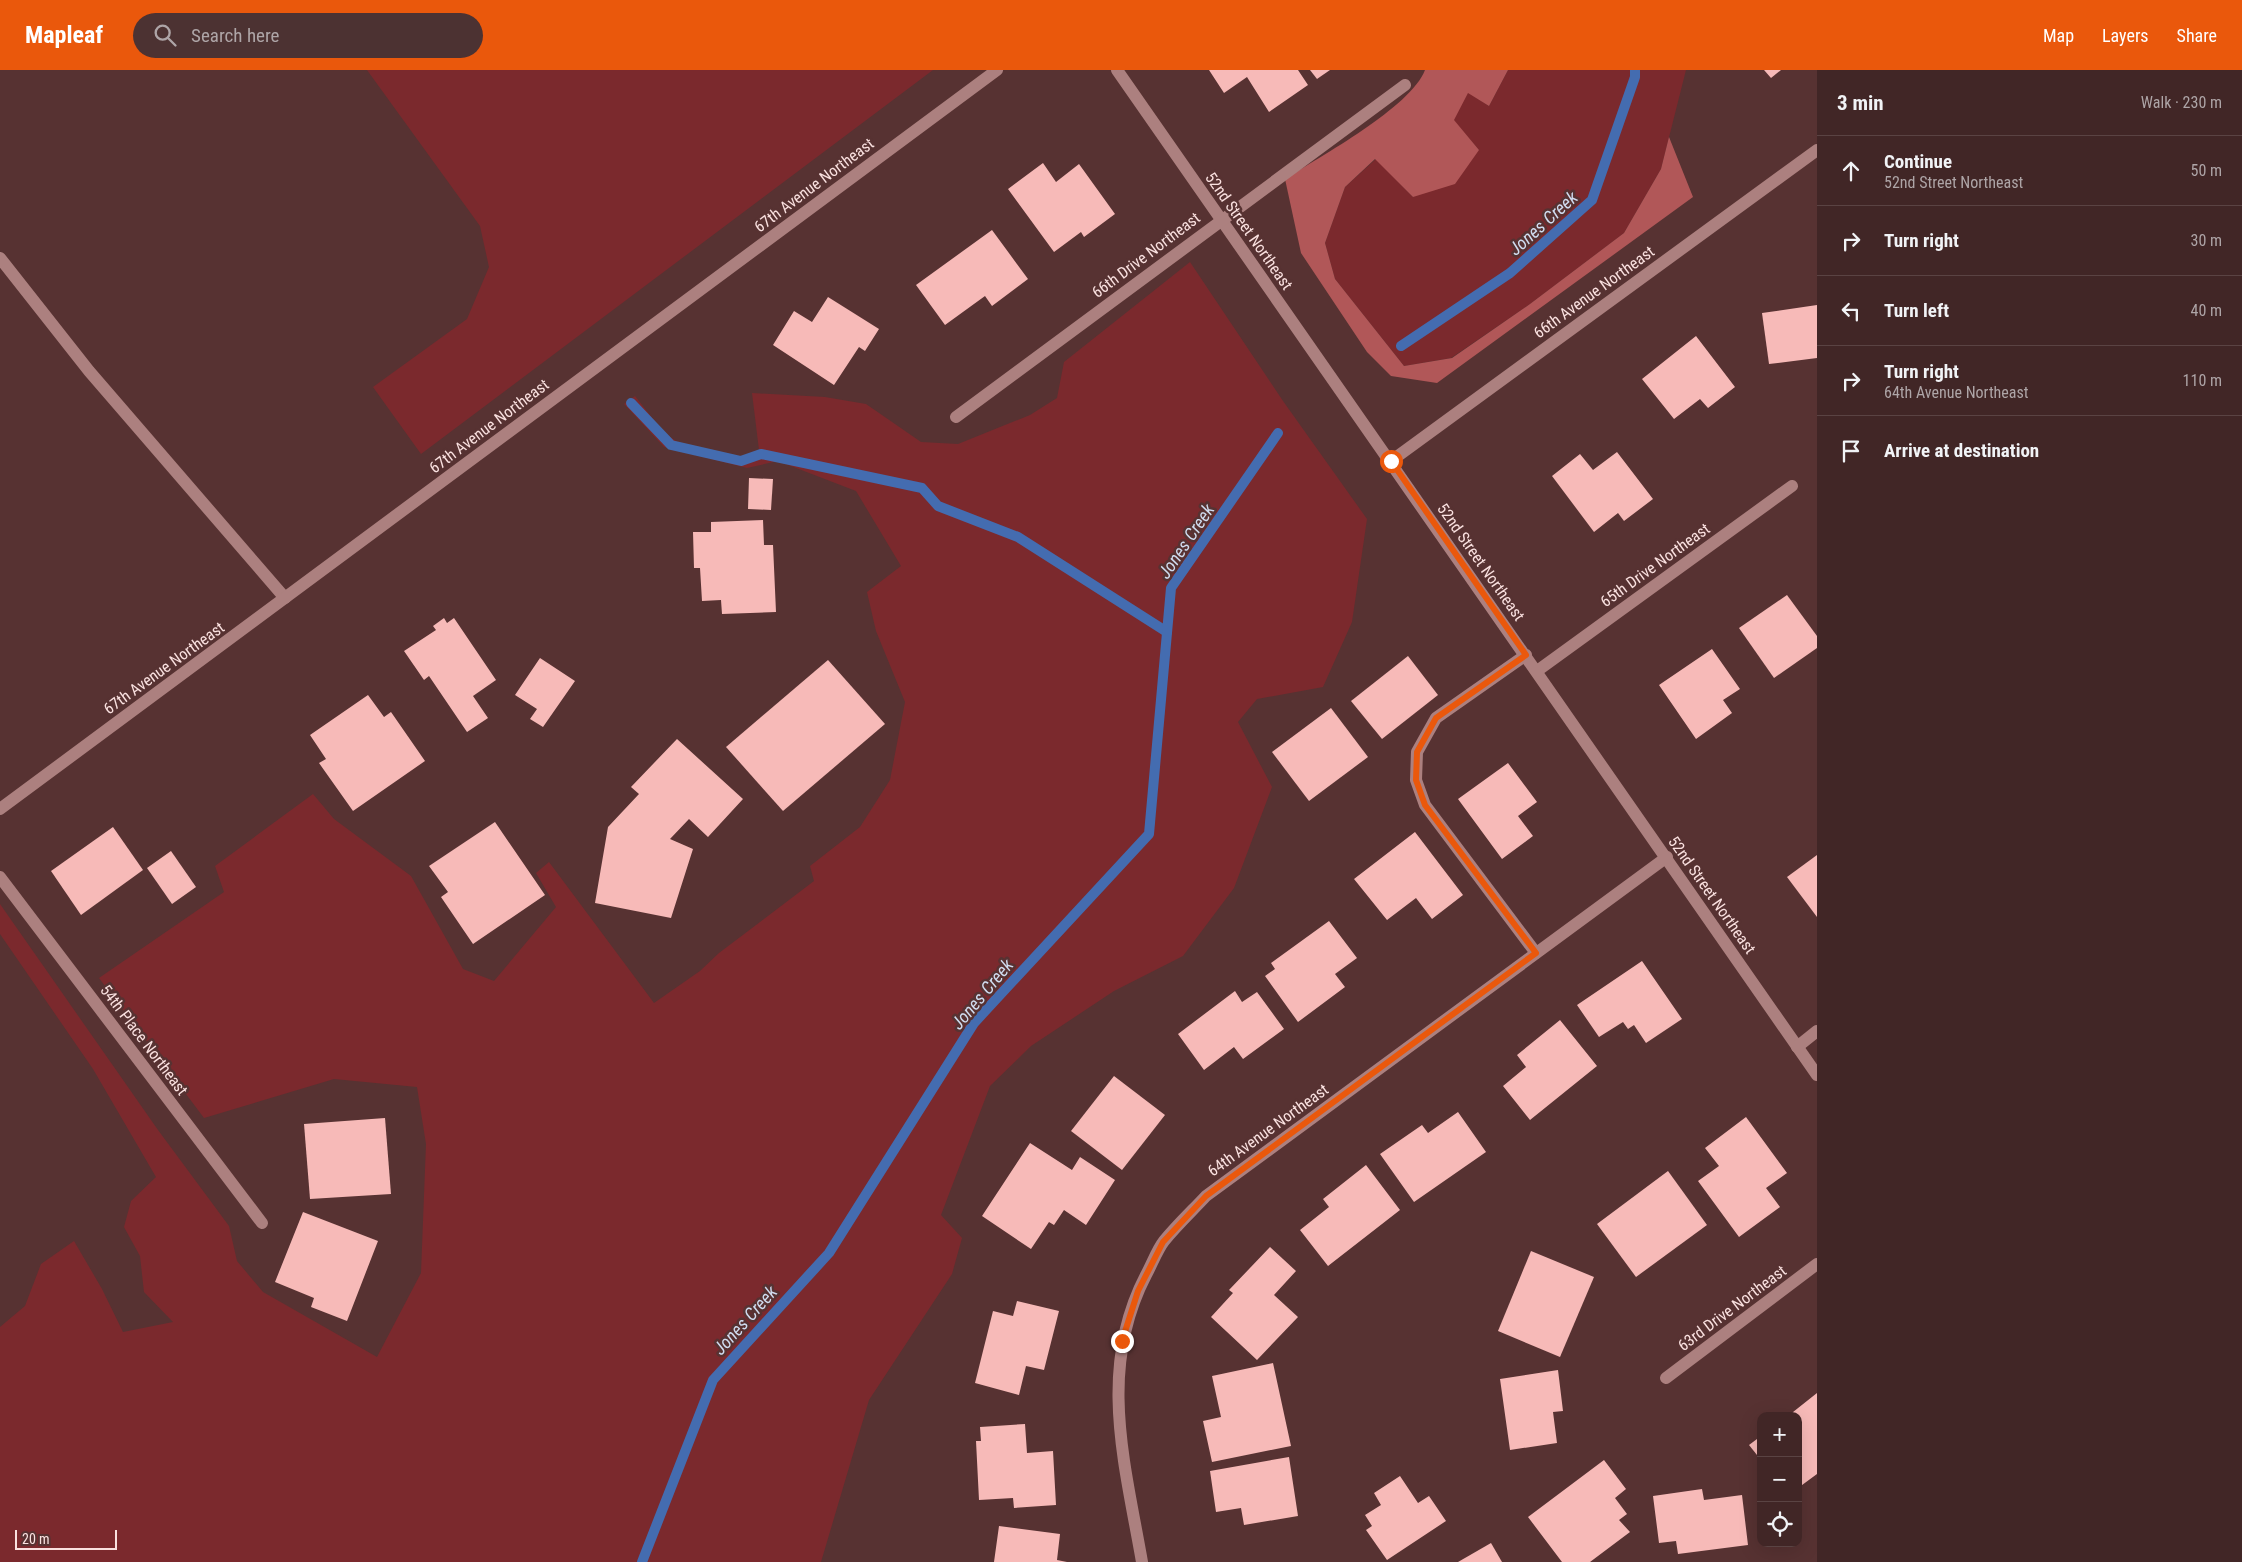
<!DOCTYPE html>
<meta charset="utf-8">
<style>
:root{--surface:#412626;--page:#4c3232;--text:#f1f3f6;--muted:#aea5a7;--line:#5a4343;--accent:#ea580c}
body{margin:0;font-family:"Roboto Condensed",sans-serif;background:var(--page);color:var(--text)}
.controls{position:absolute;right:15px;bottom:15px;display:grid;overflow:hidden;border-radius:10px;box-shadow:0 5px 20px #0002}
.controls button{width:45px;height:45px;display:grid;place-items:center;padding:0;border:0;border-bottom:1px solid var(--line);background:var(--surface);color:var(--text);font:25px sans-serif}
.scale{position:absolute;left:15px;bottom:12px;width:102px;box-sizing:border-box;padding-left:5px;border:2px solid #fae1e0;border-top:0;font-size:14px;line-height:18px;white-space:nowrap;color:#fae1e0;-webkit-text-stroke:4px #573232;paint-order:stroke}
.stop{position:absolute;width:15px;height:15px;margin:-11px;border:4px solid #ea580c;border-radius:50%;background:#fff}
.stop.end{background:#ea580c;border-color:#fff;box-shadow:0 1px 5px #0008}
.list{margin:0;padding:0;list-style:none}
h2{display:flex;justify-content:space-between;align-items:center;height:65px;margin:0;padding:0 20px;font-size:21px}
h2 small{font-size:16px;font-weight:400;color:var(--muted)}
.list li{display:grid;grid-template-columns:32px 1fr auto;gap:15px;align-items:center;box-sizing:border-box;height:70px;padding:0 20px;border-top:1px solid var(--line)}
.list b{display:block;font-size:19px;white-space:nowrap}
.list p{margin:0;font-size:16px;white-space:nowrap;color:var(--muted)}
.list em{font-size:16px;font-style:normal;color:var(--muted)}
.icon{flex:none;width:28px;height:28px;fill:none;stroke:currentColor;stroke-width:2;stroke-linecap:round;stroke-linejoin:round}
.map{position:relative;flex:none;width:1817px;height:1492px;overflow:hidden}
header{display:flex;align-items:center;gap:30px;box-sizing:border-box;height:70px;padding:0 25px;background:var(--accent);color:#fff}
header strong{font-size:24px}
nav{display:flex;gap:28px;margin-inline-start:auto;font-size:18px}
.search{width:350px;height:45px;background:var(--page);display:flex;align-items:center;gap:12px;box-sizing:border-box;padding:0 18px;border-radius:28px;color:var(--muted);font-size:19px}
main{display:flex}
aside{flex:1;background:var(--surface)}
.map>svg:first-child{display:block}
</style>
<header>
<strong>Mapleaf</strong>
<div class="search"><svg class="icon" aria-label="search" viewBox="0 0 24 24"><circle cx="10" cy="10" r="6"/><path d="M15 15l6 6"/></svg>Search here</div>
<nav><a>Map</a><a>Layers</a><a>Share</a></nav>
</header>
<main>
<div class="map">
<svg width="1817" height="1492" viewBox="0 0 1817 1492">
<rect width="100%" height="100%" fill="#573232"/>
<g fill="#7b292d">
<polygon points="367,0 933,0 421,384 373,317 467,249 489,197 480,156"/>
<polygon points="1508,0 1686,0 1661,99 1624,163 1530,234 1451,288 1404,296 1335,209 1325,173 1345,117 1376,89 1413,127 1479,80 1453,50 1468,22 1489,36"/>
<polygon points="1190,192 1283,331 1367,449 1352,552 1323,617 1257,629 1238,652 1272,717 1234,818 1183,886 1114,921 1031,976 990,1016 941,1145 962,1168 952,1204 869,1330 821,1492 0,1492 0,1257 25,1236 41,1194 74,1171 102,1219 123,1262 173,1252 144,1222 140,1186 124,1157 131,1131 156,1107 93,999 0,864 0,834 158,1060 229,1156 237,1191 263,1222 377,1287 421,1203 426,1074 417,1017 334,1009 204,1048 99,908 224,822 215,796 313,724 334,749 411,806 463,899 494,911 556,837 536,803 549,792 654,933 700,901 719,883 814,811 810,796 860,757 890,710 905,632 876,561 867,522 901,496 856,421 778,391 747,398 664,377 624,334 635,326 664,363 684,376 737,388 759,380 752,323 825,327 866,334 921,372 958,374 1030,345 1057,328 1064,292"/>
</g>
<path fill="#b15758" d="M1425 0H1508L1489 36 1468 23 1454 50 1479 80 1455 114 1413 127 1375 89 1345 117 1325 173 1335 209 1404 296 1452 288 1530 234 1624 163 1661 99 1669 67 1693 127 1437 313 1391 306 1367 282 1301 183 1285 109C1321 86 1411 37 1425 0Z"/>
<g fill="none" stroke-linecap="round" stroke-linejoin="round">
<g stroke="#446cb0" stroke-width="10">
<polyline points="1401,276 1510,203 1592,130 1635,7 1635,0"/>
<polyline points="631,333 671,375 741,391 761,384 922,418 938,436 1018,467 1167,562"/>
<polyline points="642,1492 713,1310 829,1183 974,953 1149,764 1171,518 1278,363"/>
</g>
</g>
<g fill="#f7bab8">
<polygon points="1209,0 1298,0 1308,15 1269,42 1247,7 1224,23"/>
<polygon points="1310,0 1330,0 1317,9"/>
<polygon points="1764,0 1781,0 1771,8"/>
<polygon points="1043,93 1056,112 1079,94 1115,144 1084,167 1081,162 1054,182 1008,119"/>
<polygon points="992,160 1028,209 992,236 985,226 945,255 916,215"/>
<polygon points="828,227 879,259 865,281 859,277 834,315 773,275 794,241 812,252"/>
<polygon points="1817,235 1817,288 1769,294 1762,243"/>
<polygon points="1696,266 1735,317 1708,338 1700,329 1674,349 1642,309"/>
<polygon points="1617,382 1653,429 1624,451 1618,443 1594,462 1552,406 1580,384 1593,400"/>
<polygon points="749,408 773,409 771,440 748,439"/>
<polygon points="763,450 764,475 773,475 776,542 722,544 721,530 702,531 700,498 694,498 693,462 711,462 711,452"/>
<polygon points="1787,525 1817,566 1817,578 1774,608 1739,558"/>
<polygon points="444,548 447,553 454,548 496,610 473,626 488,648 467,662 429,606 424,610 404,581 436,560 433,556"/>
<polygon points="1712,579 1740,619 1723,630 1732,643 1696,669 1659,615"/>
<polygon points="1408,586 1438,625 1382,669 1351,631"/>
<polygon points="540,588 575,611 543,657 530,649 537,639 515,625"/>
<polygon points="828,590 885,654 783,741 726,677"/>
<polygon points="368,625 384,647 391,642 425,691 353,741 319,693 326,689 310,665"/>
<polygon points="1331,638 1368,687 1309,731 1272,682"/>
<polygon points="677,669 743,729 708,767 689,749 670,769 693,779 671,848 595,833 608,757 639,724 631,717"/>
<polygon points="1508,693 1537,732 1518,746 1533,766 1502,789 1458,729"/>
<polygon points="495,752 545,825 473,874 441,827 448,822 429,796"/>
<polygon points="113,757 143,800 81,845 51,801"/>
<polygon points="1415,762 1463,825 1432,849 1416,828 1387,850 1354,809"/>
<polygon points="171,781 196,817 172,834 147,798"/>
<polygon points="1817,785 1817,847 1787,807"/>
<polygon points="1329,851 1357,888 1335,904 1345,917 1298,952 1265,906 1275,899 1271,893"/>
<polygon points="1642,891 1682,949 1646,973 1634,955 1628,959 1623,952 1599,967 1577,935"/>
<polygon points="1235,921 1242,932 1257,922 1284,959 1243,989 1234,977 1204,1000 1178,964"/>
<polygon points="1560,950 1597,996 1530,1050 1503,1016 1526,997 1517,985"/>
<polygon points="1114,1006 1165,1045 1122,1100 1071,1061"/>
<polygon points="1458,1042 1486,1082 1414,1132 1380,1084 1422,1055 1428,1063"/>
<polygon points="1746,1047 1787,1103 1766,1118 1780,1137 1739,1167 1698,1111 1719,1096 1705,1078"/>
<polygon points="385,1048 391,1124 310,1129 304,1054"/>
<polygon points="1030,1073 1072,1100 1080,1087 1115,1110 1086,1155 1064,1140 1054,1155 1049,1152 1031,1179 982,1146"/>
<polygon points="1366,1095 1400,1140 1328,1196 1300,1160 1329,1137 1323,1129"/>
<polygon points="1668,1101 1707,1155 1636,1207 1597,1154"/>
<polygon points="303,1142 378,1171 347,1251 311,1237 314,1228 275,1212"/>
<polygon points="1270,1177 1296,1201 1274,1225 1298,1247 1257,1290 1211,1247 1233,1223 1229,1220"/>
<polygon points="1531,1181 1594,1207 1560,1287 1498,1261"/>
<polygon points="1017,1231 1059,1241 1044,1300 1026,1296 1019,1325 975,1313 993,1241 1013,1246"/>
<polygon points="1273,1293 1291,1376 1212,1392 1203,1351 1221,1347 1212,1306"/>
<polygon points="1558,1300 1563,1341 1553,1342 1557,1373 1510,1380 1500,1309"/>
<polygon points="1817,1323 1817,1404 1798,1418 1798,1346 1788,1346"/>
<polygon points="1025,1354 1027,1383 1053,1381 1056,1435 1014,1438 1013,1428 979,1430 976,1371 981,1371 980,1357"/>
<polygon points="1761,1366 1761,1390 1749,1375"/>
<polygon points="1289,1387 1298,1446 1244,1455 1241,1438 1216,1442 1210,1401"/>
<polygon points="1604,1390 1626,1419 1615,1428 1627,1444 1619,1450 1630,1462 1590,1492 1562,1492 1528,1447"/>
<polygon points="1400,1406 1418,1433 1429,1426 1446,1451 1387,1490 1366,1460 1372,1456 1365,1445 1381,1435 1374,1423"/>
<polygon points="1702,1419 1704,1430 1742,1425 1748,1475 1678,1484 1676,1471 1659,1473 1653,1426"/>
<polygon points="999,1456 1060,1464 1057,1490 1067,1492 994,1492"/>
<polygon points="1491,1473 1502,1492 1458,1492"/>
</g>
<g fill="none" stroke-linecap="round" stroke-linejoin="round">
<g stroke="#ac807f" stroke-width="12">
<polyline points="0,188 89,301 285,528"/>
<polyline points="1526,585 1436,648 1417,682 1416,710 1425,735 1536,883"/>
</g>
<g stroke="#ac807f" stroke-width="12">
<polyline points="1117,0 1817,1005"/>
<polyline points="956,347 1405,15"/>
<polyline points="1391,391 1817,80"/>
<polyline points="1537,601 1792,416"/>
<polyline points="0,807 262,1153"/>
<polyline points="1797,977 1817,961"/>
<polyline points="1666,1308 1817,1194"/>
<path d="M1142 1492C1125 1394 1097 1299 1146 1205 1152 1194 1157 1180 1164 1171 1177 1155 1192 1141 1206 1126L1667 787"/>
</g>
<polyline stroke="#ac807f" stroke-width="12" points="0,739 997,0"/>
</g>
<g fill="none" stroke-linecap="round" stroke-linejoin="round">
<polyline stroke="#ea580c" stroke-width="6" points="1122,1271 1138,1221 1163,1172 1206,1126 1536,883 1425,735 1416,710 1417,682 1436,648 1526,585 1391,391"/>
</g>
<g text-anchor="middle" dominant-baseline="central" stroke-width="5" stroke-linejoin="round" paint-order="stroke">
<g font-size="16" fill="#fae1e0" stroke="#573232">
<text transform="translate(814 115) rotate(-37)">67th Avenue Northeast</text>
<text transform="translate(1249 161) rotate(55)">52nd Street Northeast</text>
<text transform="translate(1146 185) rotate(-37)">66th Drive Northeast</text>
<text transform="translate(1594 222) rotate(-36)">66th Avenue Northeast</text>
<text transform="translate(489 356) rotate(-37)">67th Avenue Northeast</text>
<text transform="translate(1481 492) rotate(55)">52nd Street Northeast</text>
<text transform="translate(1655 495) rotate(-36)">65th Drive Northeast</text>
<text transform="translate(164 598) rotate(-36)">67th Avenue Northeast</text>
<text transform="translate(1712 825) rotate(55)">52nd Street Northeast</text>
<text transform="translate(144 970) rotate(53)">54th Place Northeast</text>
<text transform="translate(1268 1060) rotate(-36)">64th Avenue Northeast</text>
<text transform="translate(1732 1238) rotate(-37)">63rd Drive Northeast</text>
</g>
<g font-size="18" font-style="italic" fill="#d0dcef" stroke="#573232">
<text transform="translate(1543 153) rotate(-42)">Jones Creek</text>
<text transform="translate(1186 471) rotate(-56)">Jones Creek</text>
<text transform="translate(982 924) rotate(-50)">Jones Creek</text>
<text transform="translate(745 1250) rotate(-48)">Jones Creek</text>
</g>
</g>
</svg>
<div class="controls">
<button>+</button>
<button>−</button>
<button><svg class="icon" aria-label="locate" viewBox="0 0 24 24"><circle cx="12" cy="12" r="6"/><path d="M12 2v4M12 18v4M2 12h4M18 12h4"/></svg></button>
</div>
<div class="scale">20 m</div>
<div class="stop" style="left:1391px;top:391px"></div>
<div class="stop end" style="left:1122px;top:1271px"></div>
</div>
<aside>
<h2>3 min<small>Walk · 230 m</small></h2>
<ul class="list">
<li><svg class="icon" aria-label="ahead" viewBox="0 0 24 24"><path d="M12 20V5M6 11l6-6 6 6"/></svg><div><b>Continue</b><p>52nd Street Northeast</p></div><em>50 m</em></li>
<li><svg class="icon" aria-label="right" viewBox="0 0 24 24"><path d="M7 20v-9h11M14 6l5 5-5 5"/></svg><div><b>Turn right</b></div><em>30 m</em></li>
<li><svg class="icon" aria-label="left" viewBox="0 0 24 24"><path d="M17 20v-9H6M10 6l-5 5 5 5"/></svg><div><b>Turn left</b></div><em>40 m</em></li>
<li><svg class="icon" aria-label="right" viewBox="0 0 24 24"><path d="M7 20v-9h11M14 6l5 5-5 5"/></svg><div><b>Turn right</b><p>64th Avenue Northeast</p></div><em>110 m</em></li>
<li><svg class="icon" aria-label="arrive" viewBox="0 0 24 24"><path d="M6 21V4h12l-3 4 3 4H6"/></svg><div><b>Arrive at destination</b></div></li>
</ul>
</aside>
</main>
